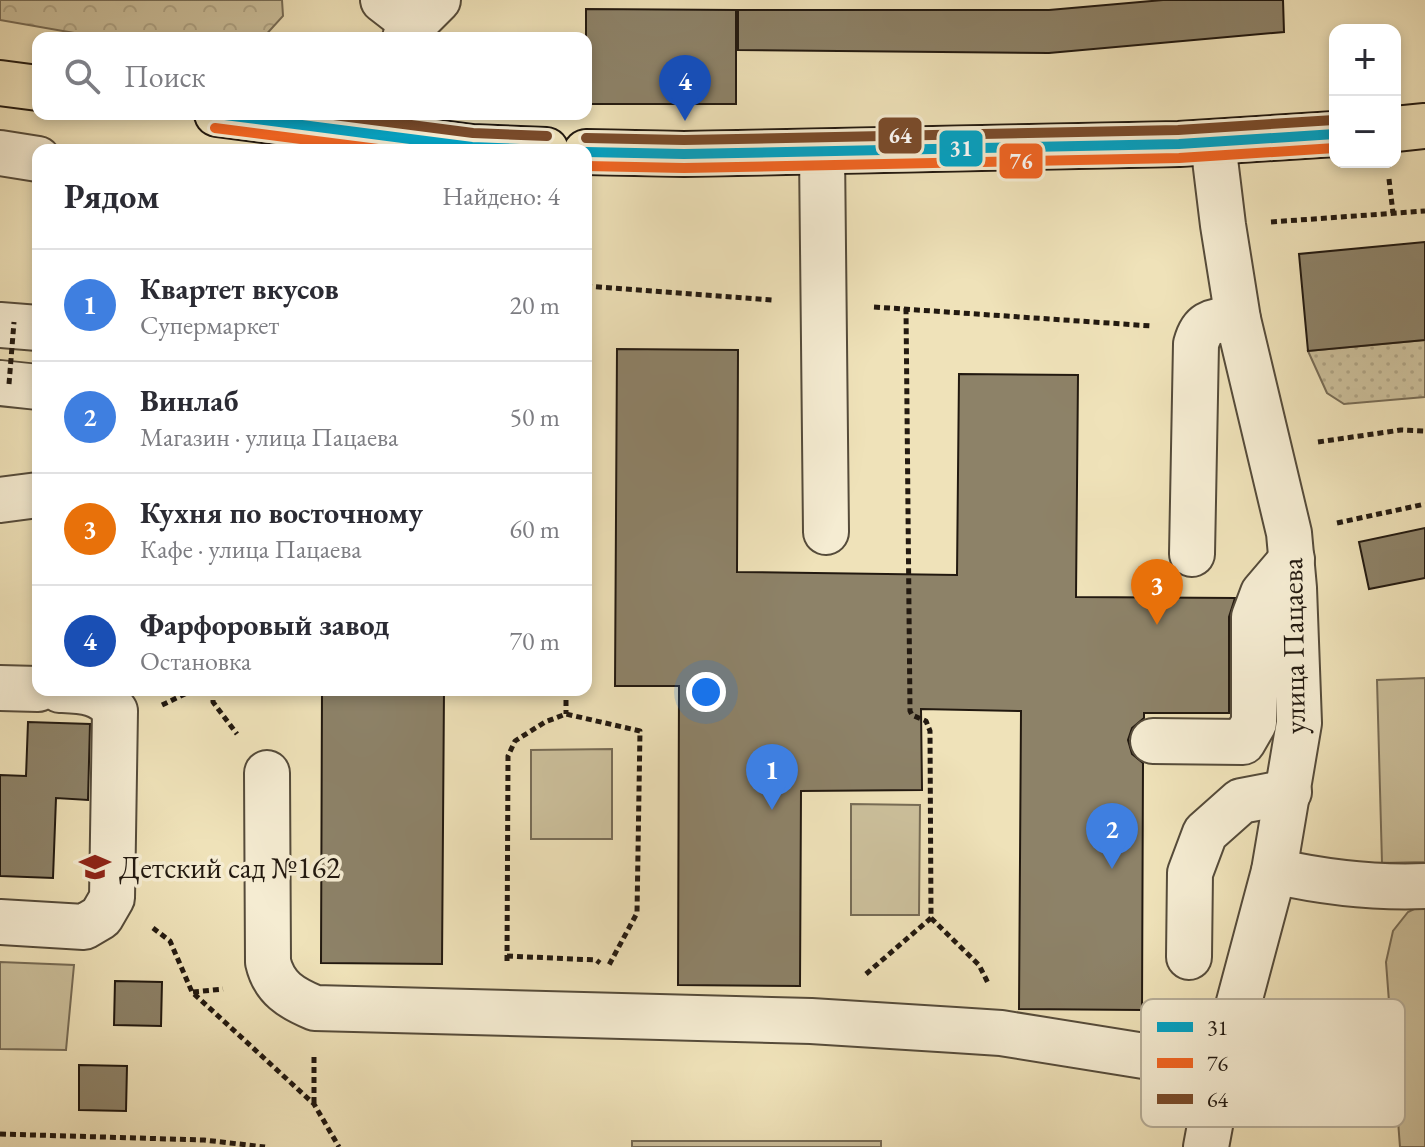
<!DOCTYPE html>
<html lang="ru">
<meta charset="utf-8">
<style>
:root{--surface:#fff;--page:#f2f2f3;--text:#2b2b33;--muted:#7c7c81;--line:#e1e1e2;--accent:#8f2418}
body{margin:0;font-family:"EB Garamond",serif;background:var(--page);color:var(--text)}
.controls{position:absolute;right:24px;top:24px;display:grid;overflow:hidden;border-radius:16px;box-shadow:0 4px 12px #0003}
.controls button{width:72px;height:72px;display:grid;place-items:center;padding:0;border:0;border-bottom:2px solid var(--line);background:var(--surface);color:var(--text);font:40px sans-serif}
.you{position:absolute;left:706px;top:692px;width:28px;height:28px;margin:-20px;border:6px solid #fff;border-radius:50%;background:#1a73e8;box-shadow:0 0 0 12px #1a73e833}
.badge{display:grid;place-items:center;width:52px;height:52px;border-radius:50%;background:var(--accent);color:#fff;font-size:26px;font-weight:700}
.pin{position:absolute;translate:-50% -66px;filter:drop-shadow(0 2px 4px #0008)}
.pin::after{content:'';position:absolute;top:42px;width:28px;height:24px;background:inherit;clip-path:polygon(0 0,100% 0,50% 100%)}
.list{margin:0;padding:0;list-style:none}
h2{display:flex;justify-content:space-between;align-items:center;height:104px;margin:0;padding:0 32px;font-size:34px}
h2 small{font-size:26px;font-weight:400;color:var(--muted)}
.list li{display:grid;grid-template-columns:52px 1fr auto;gap:24px;align-items:center;box-sizing:border-box;height:112px;padding:0 32px;border-top:2px solid var(--line)}
.list b{display:block;font-size:30px;white-space:nowrap}
.list p{margin:0;font-size:26px;white-space:nowrap;color:var(--muted)}
.list em{font-size:26px;font-style:normal;color:var(--muted)}
.icon{flex:none;width:44px;height:44px;fill:none;stroke:currentColor;stroke-width:2;stroke-linecap:round;stroke-linejoin:round}
.map{position:relative;flex:none;width:1425px;height:1147px;overflow:hidden}
.search{position:absolute;background:var(--surface);box-shadow:0 4px 12px #0003;left:32px;top:32px;width:560px;height:88px;display:flex;align-items:center;gap:20px;box-sizing:border-box;padding:0 28px;border-radius:16px;color:var(--muted);font-size:30px}
.panel{position:absolute;background:var(--surface);box-shadow:0 4px 12px #0003;left:32px;top:144px;width:560px;height:552px;border-radius:16px}
.map>svg:first-child{display:block}
</style>
<div class="map">
<svg width="1425" height="1147" viewBox="0 0 1425 1147">
<defs>
<pattern id="grass-dots" width="8" height="8" patternUnits="userSpaceOnUse" patternTransform="scale(2)"><rect width="8" height="8" fill="#ccc09c"/><path d="M2 2h.1M6 6h.1" fill="none" stroke="#afa485" stroke-width="1.8" stroke-linecap="round"/></pattern>
<pattern id="forest-crowns" width="20" height="18" patternUnits="userSpaceOnUse" patternTransform="scale(2)"><rect width="20" height="18" fill="#ccc09c"/><path d="M2 6a3 3 0 1 1 6 0M12 15a3 3 0 1 1 6 0" fill="none" stroke="#afa485"/></pattern>
</defs>
<rect width="100%" height="100%" fill="#efe2b9"/>
<filter id="stains"><feTurbulence type="fractalNoise" baseFrequency=".0025" numOctaves="4"/><feColorMatrix values="0 0 0 0 .2 0 0 0 0 .09 0 0 0 0 .02 0 0 0 .5 -.17"/></filter>
<radialGradient id="worn" r=".72"><stop offset=".6" stop-color="#630" stop-opacity="0"/><stop offset="1" stop-color="#630" stop-opacity=".3"/></radialGradient>
<polygon fill="url(#grass-dots)" stroke="#776c56" stroke-width="2" points="1425,340 1425,397 1344,404 1327,393 1308,351"/>
<polygon fill="url(#forest-crowns)" stroke="#776c56" stroke-width="2" points="0,0 282,0 283,16 263,38 103,38 0,20"/>
<g fill="#ccc09c" stroke="#776c56" stroke-width="2">
<polygon points="1425,678 1425,862 1382,863 1377,680"/>
<polygon points="612,749 612,839 531,839 531,750"/>
<polygon points="851,804 920,805 919,915 851,915"/>
<polygon points="1425,904 1425,1147 1400,1147 1386,962 1393,931 1408,912"/>
<polygon points="0,962 74,965 66,1050 0,1049"/>
<rect x="632" y="1141" width="249" height="6"/>
</g>
<g fill="#8d8268" stroke="#221910" stroke-width="2">
<polygon points="1163,0 1283,0 1284,32 1049,53 738,50 738,10 1049,10"/>
<polygon points="586,9 736,10 736,104 586,104"/>
<polygon points="1425,242 1425,340 1308,351 1299,254"/>
<polygon points="617,349 738,350 737,572 957,575 959,374 1078,375 1076,597 1235,598 1229,617 1229,713 1144,713 1144,718 1132,728 1128,740 1132,754 1143,763 1142,1010 1019,1009 1021,711 921,709 922,790 801,791 800,986 678,985 679,686 615,686"/>
<polygon points="1425,528 1425,578 1369,589 1359,542"/>
<polygon points="322,690 444,690 442,964 321,963"/>
<polygon points="28,722 90,724 88,800 56,798 53,878 0,876 0,775 26,776"/>
<polygon points="115,981 162,982 161,1026 114,1025"/>
<polygon points="79,1065 127,1066 126,1111 79,1110"/>
</g>
<g fill="none" stroke-linecap="round" stroke-linejoin="round">
<defs>
<g id="minor">
<polyline points="383,0 414,24"/>
<polyline points="405,38 414,24 438,0"/>
<polyline points="822,152 826,532"/>
<polyline points="0,153 38,159"/>
<polyline points="0,325 38,328"/>
<polyline points="0,383 38,387"/>
<polyline points="0,500 38,495"/>
<path d="M1192 554 1196 344C1203 318 1215 322 1238 319"/>
<polyline points="0,688 38,689"/>
<polyline points="1153,741 1243,742 1254,723 1254,617 1263,593 1292,559"/>
<path d="M267 773 268 962C274 988 291 998 315 1008L811 1021 955 1030 1001 1033 1144 1056 1219 1077"/>
<path d="M1274 871C1323 882 1375 888 1425 886"/>
<path d="M0 922 84 927 101 917 112 898 115 711C102 691 82 691 60 690"/>
<polyline points="1189,957 1190,873 1205,833 1241,801 1289,792"/>
<polyline points="1206,1147 1219,1077 1274,871 1299,723 1294,588 1289,533 1238,319 1223,225 1213,143"/>
</g>
<g id="major">
<polyline points="0,83 38,88"/>
<polyline points="217,114 472,147 546,150"/>
<polyline points="1395,129 1425,126"/>
<polyline points="586,152 684,154 1179,144 1335,134"/>
</g>
</defs>
<use href="#minor" stroke="#554b3a" stroke-width="48"/>
<use href="#major" stroke="#221910" stroke-width="48"/>
<g stroke="#221910" stroke-width="5" stroke-dasharray="6 4" stroke-linecap="butt">
<polyline points="1389,179 1393,213"/>
<polyline points="1271,222 1425,211"/>
<polyline points="586,286 772,300"/>
<polyline points="874,307 1152,326"/>
<polyline points="1318,442 1401,430 1425,431"/>
<polyline points="1337,523 1425,504"/>
<polyline points="213,690 213,702 237,734"/>
<polyline points="566,690 566,714"/>
<polyline points="162,705 193,690"/>
<polyline points="931,918 979,965 988,983"/>
<polyline points="153,928 170,941 192,992 314,1104 339,1147"/>
<polyline points="507,956 596,960 600,963"/>
<polyline points="507,961 508,756 515,741 545,722 566,714 640,731 637,913 609,965"/>
<polyline points="866,974 931,918 930,731 926,721 912,715 910,711 906,308"/>
<polyline points="193,992 223,989"/>
<polyline points="314,1103 314,1057"/>
<polyline points="0,1134 204,1140 265,1147"/>
</g>
<use href="#minor" stroke="#f5ecd2" stroke-width="44"/>
<use href="#major" stroke="#efe2b9" stroke-width="44"/>
<polyline stroke="#221910" stroke-width="5" stroke-dasharray="6 4" stroke-linecap="butt" points="9,384 14,322"/>
<defs>
<g id="bus-1">
<polyline points="217,114 472,147 546,150"/>
<polyline points="586,152 684,154 1179,144 1335,134"/>
</g>
<g id="bus-2">
<polyline points="215,128 386,150"/>
<polyline points="586,166 684,168 1179,158 1335,148"/>
</g>
<g id="bus-3">
<polyline points="326,114 473,133 547,136"/>
<polyline points="586,138 684,140 1178,130 1334,120"/>
</g>
</defs>
<use href="#bus-1" stroke="#f5ecd2" stroke-width="16"/>
<use href="#bus-2" stroke="#f5ecd2" stroke-width="16"/>
<use href="#bus-3" stroke="#f5ecd2" stroke-width="16"/>
<use href="#bus-1" stroke="#02a2c4" stroke-width="10"/>
<use href="#bus-2" stroke="#f26522" stroke-width="10"/>
<use href="#bus-3" stroke="#7a4b2a" stroke-width="10"/>
</g>
<defs>
<symbol id="school-bare" viewBox="-9 -9 18 18"><path d="M0-5L7-2L0 1L-7-2ZM-4 1L0 2.5L4 1V4Q0 6-4 4Z" fill="#8f2418" stroke="#f5ecd2" stroke-width="2.5" paint-order="stroke"/></symbol>
</defs>
<g fill-rule="evenodd">
<use href="#school-bare" x="73" y="845" width="44" height="44"/>
</g>
<g text-anchor="middle" dominant-baseline="central" stroke-width="7" stroke-linejoin="round" paint-order="stroke">
<g font-size="30" fill="#221910" stroke="#f5ecd2">
<text transform="translate(1293 646) rotate(-91)">улица Пацаева</text>
</g>
<g font-size="30" fill="#221910" stroke="#f5ecd2" text-anchor="start">
<text x="119" y="867">Детский сад №162</text>
</g>
</g>
<rect x="1141" y="999" width="264" height="128" rx="12" fill="#f5ecd2" stroke="#b6ad98" stroke-width="2"/>
<rect x="1157" y="1022" width="36" height="10" fill="#02a2c4"/>
<rect x="1157" y="1058" width="36" height="10" fill="#f26522"/>
<rect x="1157" y="1094" width="36" height="10" fill="#7a4b2a"/>
<g font-size="22" fill="#221910">
<text x="1207" y="1035">31</text>
<text x="1207" y="1071">76</text>
<text x="1207" y="1107">64</text>
</g>
<g stroke="#f5ecd2" stroke-width="3">
<rect x="877" y="116" width="46" height="39" rx="8" fill="#7a4b2a"/>
<rect x="938" y="129" width="46" height="39" rx="8" fill="#02a2c4"/>
<rect x="998" y="142" width="46" height="38" rx="8" fill="#f26522"/>
</g>
<g font-size="22" text-anchor="middle" font-weight="bold" fill="#fff">
<text x="900" y="143">64</text>
<text x="961" y="156">31</text>
<text x="1021" y="169">76</text>
</g>
<rect width="100%" height="100%" filter="url(#stains)"/>
<rect width="100%" height="100%" fill="url(#worn)"/>
</svg>
<div class="controls">
<button>+</button>
<button>−</button>
</div>
<div class="you"></div>
<div class="pin badge" style="left:772px;top:810px;background:#3f7fe0">1</div>
<div class="pin badge" style="left:1112px;top:869px;background:#3f7fe0">2</div>
<div class="pin badge" style="left:1157px;top:625px;background:#e8710a">3</div>
<div class="pin badge" style="left:685px;top:121px;background:#1a4fb4">4</div>
<div class="search"><svg class="icon" aria-label="search" viewBox="0 0 24 24"><circle cx="10" cy="10" r="6"/><path d="M15 15l6 6"/></svg>Поиск</div>
<section class="panel">
<h2>Рядом<small>Найдено: 4</small></h2>
<ul class="list">
<li><span class="badge" style="background:#3f7fe0">1</span><div><b>Квартет вкусов</b><p>Супермаркет</p></div><em>20 m</em></li>
<li><span class="badge" style="background:#3f7fe0">2</span><div><b>Винлаб</b><p>Магазин · улица Пацаева</p></div><em>50 m</em></li>
<li><span class="badge" style="background:#e8710a">3</span><div><b>Кухня по восточному</b><p>Кафе · улица Пацаева</p></div><em>60 m</em></li>
<li><span class="badge" style="background:#1a4fb4">4</span><div><b>Фарфоровый завод</b><p>Остановка</p></div><em>70 m</em></li>
</ul>
</section>
</div>
